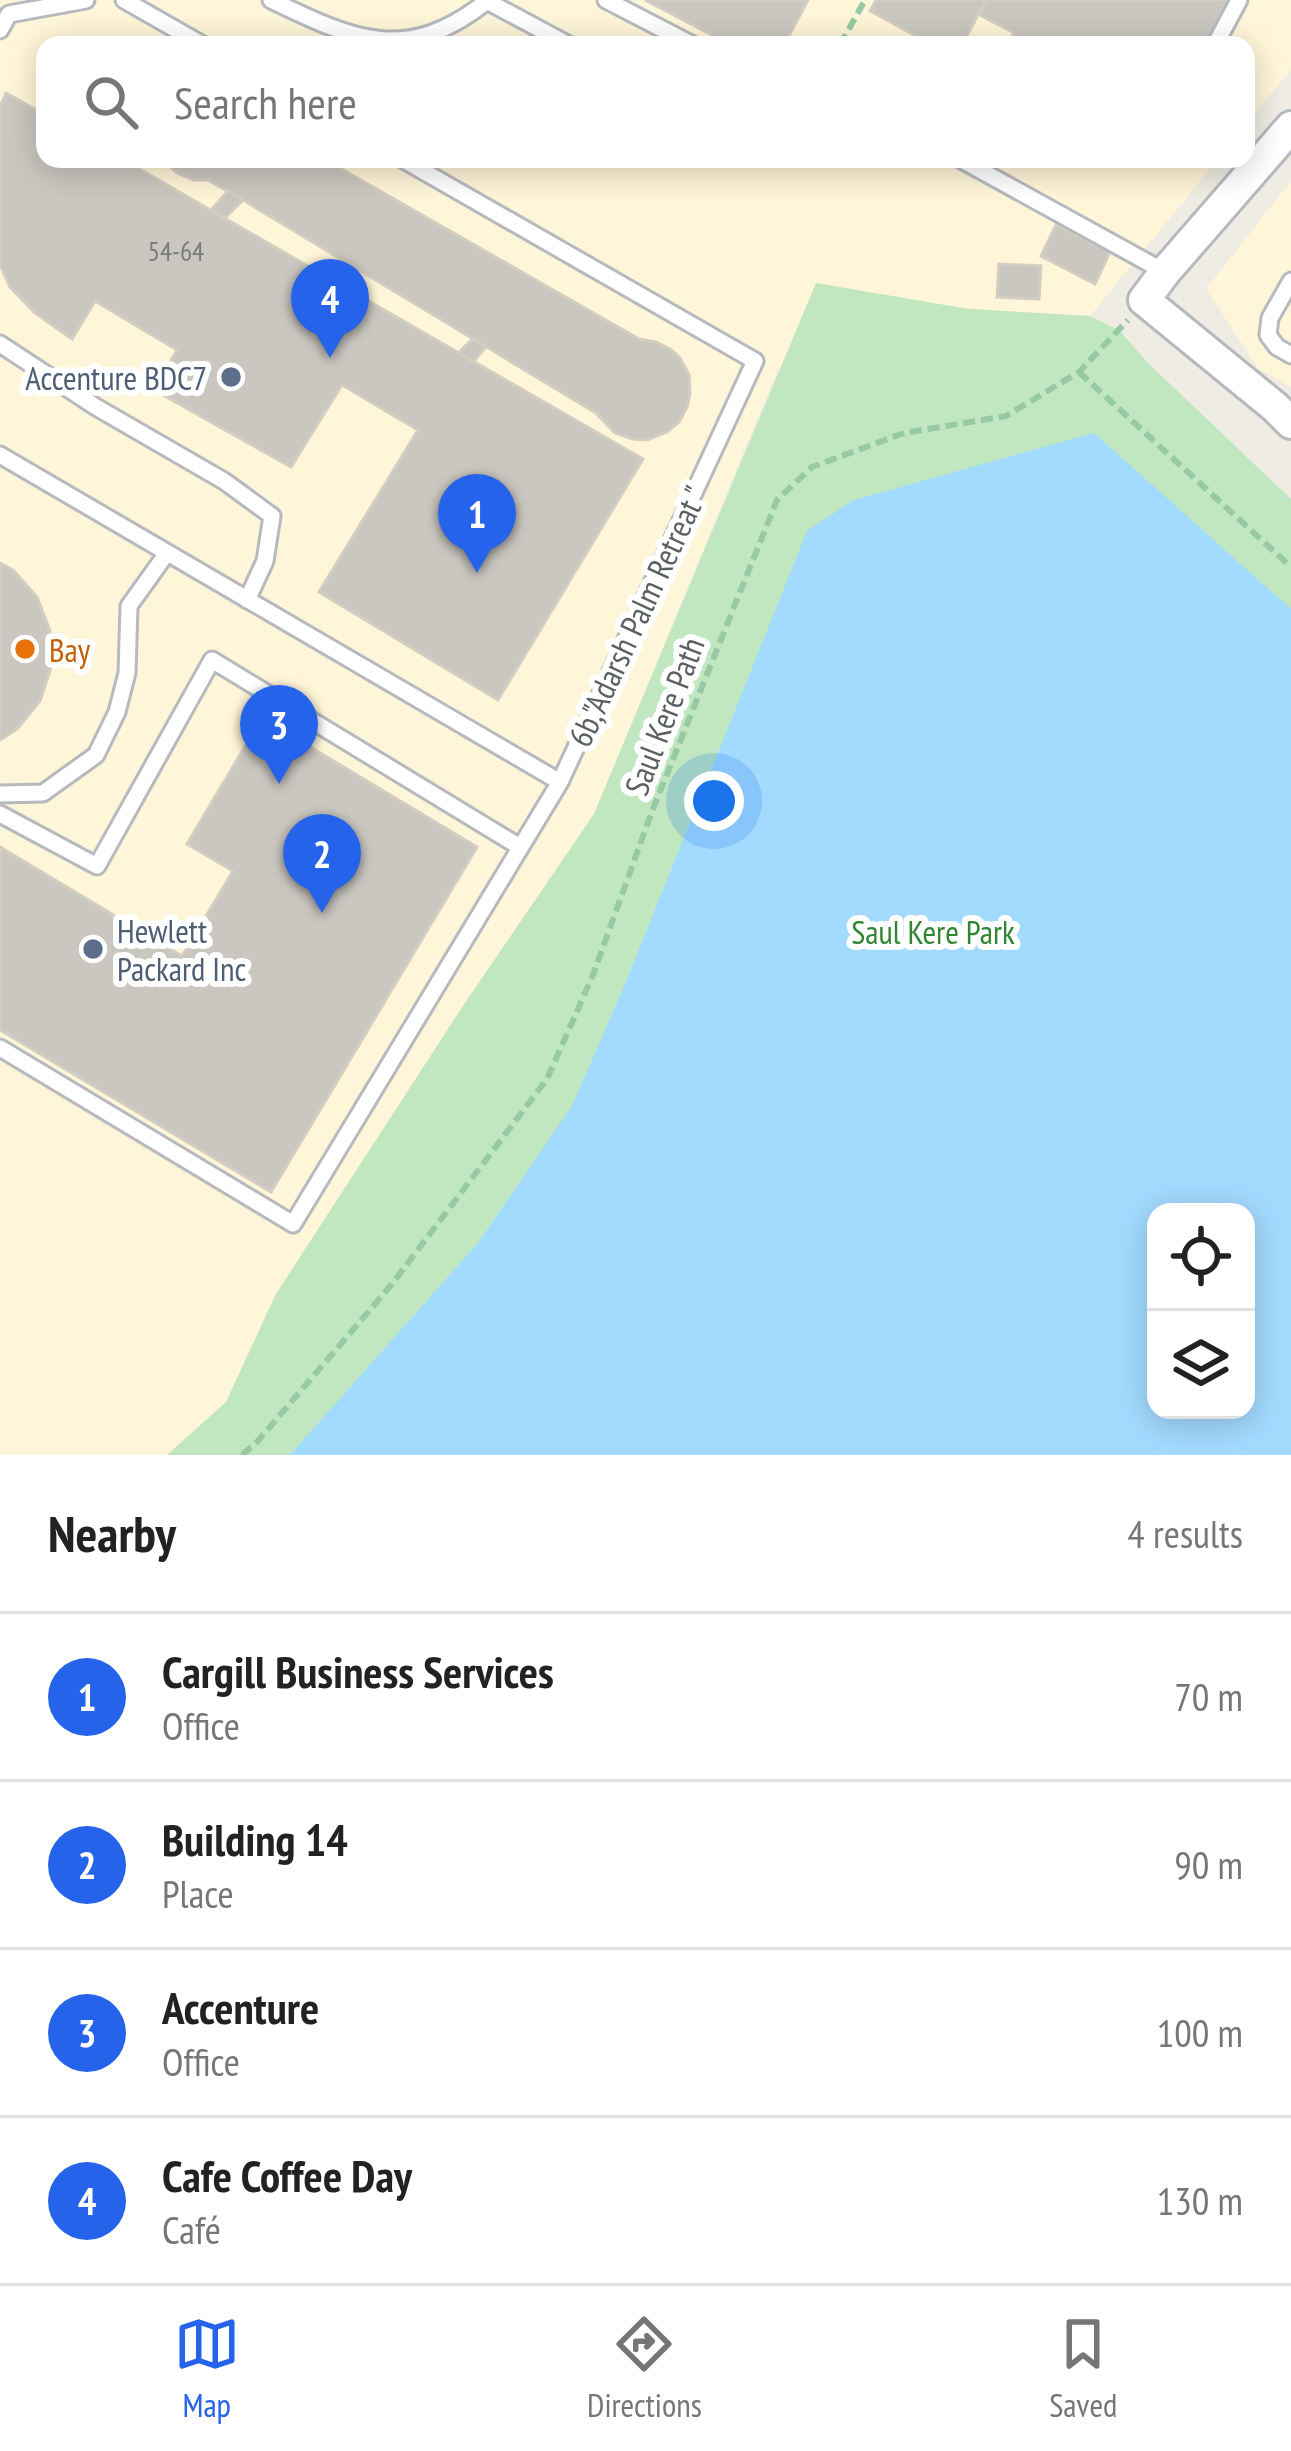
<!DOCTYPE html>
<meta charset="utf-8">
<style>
:root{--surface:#fff;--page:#f6f6f6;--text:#222;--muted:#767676;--line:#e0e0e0;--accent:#2563eb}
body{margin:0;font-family:"PT Sans Narrow",sans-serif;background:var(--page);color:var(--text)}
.controls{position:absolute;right:36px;bottom:36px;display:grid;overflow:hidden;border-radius:24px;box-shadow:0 6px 30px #0003}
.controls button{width:108px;height:108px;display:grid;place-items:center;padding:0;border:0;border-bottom:3px solid var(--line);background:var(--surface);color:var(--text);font:60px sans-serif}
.you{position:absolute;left:714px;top:801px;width:42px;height:42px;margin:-30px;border:9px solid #fff;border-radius:50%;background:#1a73e8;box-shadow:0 0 0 18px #1a73e833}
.badge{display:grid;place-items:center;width:78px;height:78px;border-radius:50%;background:var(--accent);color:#fff;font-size:39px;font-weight:700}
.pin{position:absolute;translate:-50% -99px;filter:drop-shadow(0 3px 6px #0008)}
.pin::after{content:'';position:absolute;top:63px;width:42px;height:36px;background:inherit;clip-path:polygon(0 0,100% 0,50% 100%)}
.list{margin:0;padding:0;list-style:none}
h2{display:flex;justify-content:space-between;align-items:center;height:156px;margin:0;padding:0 48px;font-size:51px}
h2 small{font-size:39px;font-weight:400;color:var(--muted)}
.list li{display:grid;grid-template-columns:78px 1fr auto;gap:36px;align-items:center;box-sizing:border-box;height:168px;padding:0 48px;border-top:3px solid var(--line)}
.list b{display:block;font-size:45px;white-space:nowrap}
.list p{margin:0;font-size:39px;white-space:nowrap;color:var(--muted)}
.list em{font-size:39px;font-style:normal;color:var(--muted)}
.icon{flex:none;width:66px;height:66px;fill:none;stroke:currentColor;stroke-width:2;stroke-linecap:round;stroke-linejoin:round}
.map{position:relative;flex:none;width:1291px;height:1455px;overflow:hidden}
.search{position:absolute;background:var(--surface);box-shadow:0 6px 30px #0003;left:36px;right:36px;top:36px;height:132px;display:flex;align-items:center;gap:30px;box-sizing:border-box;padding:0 42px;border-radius:24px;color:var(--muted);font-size:45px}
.sheet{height:828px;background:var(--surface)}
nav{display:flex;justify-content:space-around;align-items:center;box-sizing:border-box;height:168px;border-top:3px solid var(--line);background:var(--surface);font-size:33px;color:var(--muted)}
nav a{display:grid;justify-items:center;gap:6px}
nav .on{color:var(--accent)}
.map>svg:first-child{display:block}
</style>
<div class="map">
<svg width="1291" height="1455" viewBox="0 0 1291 1455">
<rect width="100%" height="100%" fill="#efece3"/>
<g fill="#fff5d8">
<polygon points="0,0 1291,0 1291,69 1246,124 1246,45 45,45 45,159 1218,159 1090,316 969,309 778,369 594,814 463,1006 276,1294 226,1402 167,1455 0,1455"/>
<polygon points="1291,181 1291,387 1259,369 1206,289"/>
</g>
<path fill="#c0e7bf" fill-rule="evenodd" d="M816 283 969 309 1090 316 1119 330 1148 363 1291 499V1455H167L226 1402 276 1294 463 1006 594 814ZM1156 1212H1246V1410H1156Z"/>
<path fill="#a3daff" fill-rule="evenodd" d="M1094 433 1291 609V1455H290L478 1243 572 1106 626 982 807 531 854 500ZM1156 1212H1246V1410H1156Z"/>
<g fill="#cac7c0" stroke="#d4cdc1" stroke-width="3">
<polygon points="645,0 808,0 784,45 731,45"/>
<polygon points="876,0 986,0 962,45 933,45 870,11"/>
<polygon points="986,0 1232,0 1208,45 1008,45 1014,33 978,14"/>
<polygon points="6,93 45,115 45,159 122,159 643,459 498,700 319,592 418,430 342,385 291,467 154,390 177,350 95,301 72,339 34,312 10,287 0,265 0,107"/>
<polygon points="162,159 324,159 639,339 656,342 670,349 680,358 689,375 690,394 687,407 679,422 667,432 647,440 633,439 615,433 596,413 243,200 208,180 194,180 177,173"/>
<polygon points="228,191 243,200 225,218 211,210"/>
<polygon points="1056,225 1110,252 1095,284 1041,256"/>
<polygon points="999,264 1041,266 1039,299 997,297"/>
<polygon points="473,339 486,347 473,362 458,353"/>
<polygon points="0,563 13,570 37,597 50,631 51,667 40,701 17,729 0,740"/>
<polygon points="262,718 477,847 271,1192 0,1030 0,847 182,956 233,871 187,844"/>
</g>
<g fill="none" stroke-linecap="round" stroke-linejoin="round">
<defs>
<g id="service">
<polyline points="124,0 203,45"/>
<path d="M271 0C354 40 406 65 487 1"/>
<polyline points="485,0 569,45"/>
<polyline points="606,0 693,45"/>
<polyline points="0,30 9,14 86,0"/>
<polyline points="1215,45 1239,0"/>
<polyline points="960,159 1165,272"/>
<polyline points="1291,281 1270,318 1268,335 1277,347 1291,355"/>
<polyline points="0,344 96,407 224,481 272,516 265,561 247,600"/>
<polyline points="0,455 560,782 755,361 402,159"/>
<polyline points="0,794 43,793 96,755 117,712 127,673 129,606 167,553"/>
<polyline points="0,814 97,866 212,660 520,847"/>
<polyline points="0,1048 293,1224 560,782"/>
</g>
<polyline id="minor" points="1291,127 1165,272 1144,300 1275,407 1291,423"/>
</defs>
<use href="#service" stroke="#b6babe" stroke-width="21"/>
<use href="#minor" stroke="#b6babe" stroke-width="36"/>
<g stroke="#97c9a4" stroke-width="6" stroke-dasharray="12 6" stroke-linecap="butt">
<polyline points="840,45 865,0"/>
<polyline points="1079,372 1291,567"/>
<polyline points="242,1455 257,1442 392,1284 547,1079 593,975 651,814 777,500 812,467 904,433 1006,416 1079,372 1128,320"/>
</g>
<use href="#service" stroke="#fff" stroke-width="15"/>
<use href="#minor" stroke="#fff" stroke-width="30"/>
</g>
<g fill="#5c6f8a" stroke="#fff" stroke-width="4.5">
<circle cx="231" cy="377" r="12"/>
<circle cx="93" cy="949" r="12"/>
</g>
<circle fill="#e8710a" stroke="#fff" stroke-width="4.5" cx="25" cy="649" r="12"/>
<g text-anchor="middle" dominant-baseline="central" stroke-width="12" stroke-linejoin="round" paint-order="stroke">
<g font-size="27" fill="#777a7c">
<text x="176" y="251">54-64</text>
</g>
<g font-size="33" fill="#4e5e75" stroke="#fff" text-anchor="end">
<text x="207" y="377">Accenture BDC7</text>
<text x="117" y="930" text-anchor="start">Hewlett<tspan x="117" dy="38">Packard Inc</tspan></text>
</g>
<g font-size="33" fill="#5b6065" stroke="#fff">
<text transform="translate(637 616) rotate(-65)">6b,"Adarsh Palm Retreat "</text>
<text transform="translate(664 716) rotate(-69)">Saul Kere Path</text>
</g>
<g font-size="33" fill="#c56008" stroke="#fff" text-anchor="start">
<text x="49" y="649">Bay</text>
</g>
<g font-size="33" fill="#318633" stroke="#fff">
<text x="933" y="931">Saul Kere Park</text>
</g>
</g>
</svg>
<div class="controls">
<button><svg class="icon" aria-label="locate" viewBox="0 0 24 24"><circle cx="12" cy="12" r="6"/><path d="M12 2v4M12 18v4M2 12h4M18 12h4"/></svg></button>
<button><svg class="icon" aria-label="layers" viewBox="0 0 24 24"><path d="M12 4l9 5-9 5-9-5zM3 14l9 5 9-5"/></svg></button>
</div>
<div class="you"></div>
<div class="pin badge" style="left:477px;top:573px">1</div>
<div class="pin badge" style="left:322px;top:913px">2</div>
<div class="pin badge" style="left:279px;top:784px">3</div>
<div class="pin badge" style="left:330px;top:358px">4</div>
<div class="search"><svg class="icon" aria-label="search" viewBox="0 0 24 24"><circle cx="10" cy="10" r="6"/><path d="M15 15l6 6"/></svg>Search here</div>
</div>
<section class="sheet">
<h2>Nearby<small>4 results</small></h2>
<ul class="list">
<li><span class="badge">1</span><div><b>Cargill Business Services</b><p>Office</p></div><em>70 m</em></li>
<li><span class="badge">2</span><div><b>Building 14</b><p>Place</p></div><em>90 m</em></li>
<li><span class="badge">3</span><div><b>Accenture</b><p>Office</p></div><em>100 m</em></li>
<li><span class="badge">4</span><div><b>Cafe Coffee Day</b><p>Café</p></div><em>130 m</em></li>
</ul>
</section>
<nav>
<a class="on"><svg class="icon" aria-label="map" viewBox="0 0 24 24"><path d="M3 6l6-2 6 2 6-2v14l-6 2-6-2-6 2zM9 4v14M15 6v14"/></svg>Map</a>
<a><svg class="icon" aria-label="directions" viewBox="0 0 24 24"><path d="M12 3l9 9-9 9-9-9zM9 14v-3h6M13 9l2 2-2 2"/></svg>Directions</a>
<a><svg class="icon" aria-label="saved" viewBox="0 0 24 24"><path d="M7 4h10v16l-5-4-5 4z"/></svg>Saved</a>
</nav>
